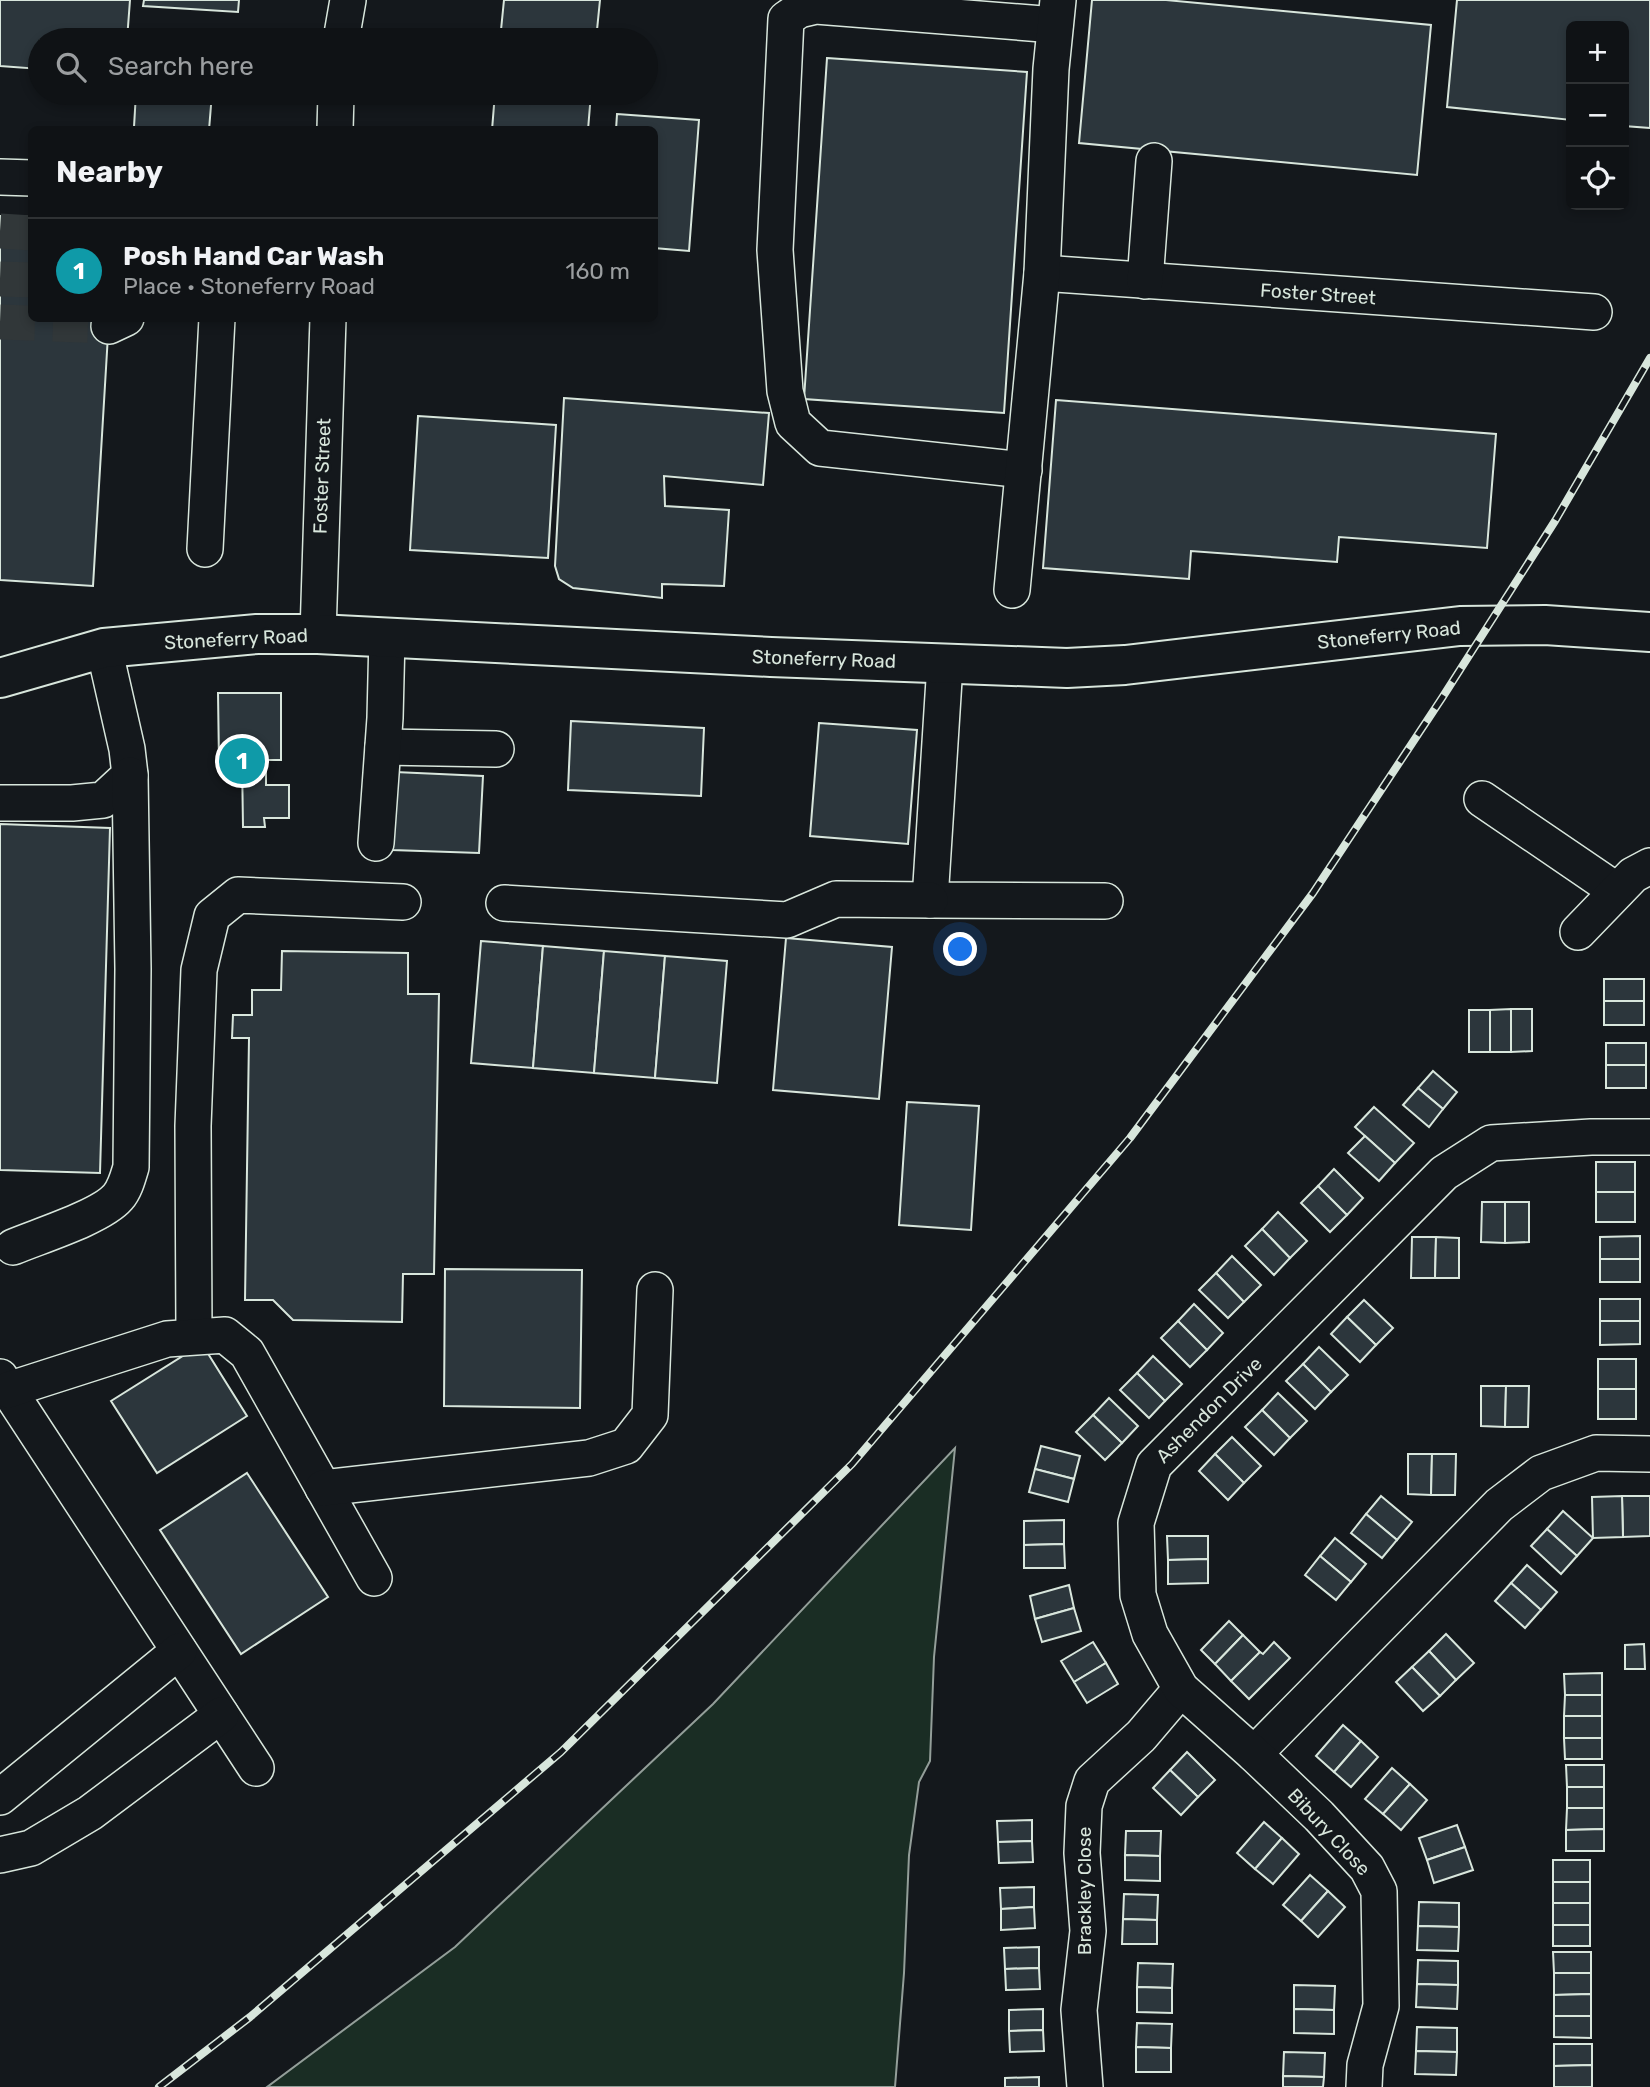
<!DOCTYPE html>
<meta charset="utf-8">
<style>
:root{--surface:#0f1215;--page:#181b1e;--text:#f1f3f6;--muted:#9b9ea0;--line:#2f3234;--accent:#7c3aed}
body{margin:0;font-family:Rubik,sans-serif;background:var(--page);color:var(--text)}
.controls{position:absolute;right:21px;top:21px;display:grid;overflow:hidden;border-radius:10px;box-shadow:0 4px 10px #0003}
.controls button{width:63px;height:63px;display:grid;place-items:center;padding:0;border:0;border-bottom:2px solid var(--line);background:var(--surface);color:var(--text);font:35px sans-serif}
.you{position:absolute;left:961px;top:950px;width:24px;height:24px;margin:-18px;border:5px solid #fff;border-radius:50%;background:#1a73e8;box-shadow:0 0 0 10px #1a73e833}
.badge{display:grid;place-items:center;width:46px;height:46px;border-radius:50%;background:var(--accent);color:#fff;font-size:23px;font-weight:700}
.pin{position:absolute;translate:-50% -50%;border:4px solid #fff;box-shadow:0 2px 7px #0006}
.list{margin:0;padding:0;list-style:none}
h2{display:flex;justify-content:space-between;align-items:center;height:91px;margin:0;padding:0 28px;font-size:30px}
h2 small{font-size:23px;font-weight:400;color:var(--muted)}
.list li{display:grid;grid-template-columns:46px 1fr auto;gap:21px;align-items:center;box-sizing:border-box;height:105px;padding:0 28px;border-top:2px solid var(--line)}
.list b{display:block;font-size:26px;white-space:nowrap}
.list p{margin:0;font-size:23px;white-space:nowrap;color:var(--muted)}
.list em{font-size:23px;font-style:normal;color:var(--muted)}
.icon{flex:none;width:38px;height:38px;fill:none;stroke:currentColor;stroke-width:2;stroke-linecap:round;stroke-linejoin:round}
.map{position:relative;flex:none;width:1650px;height:2087px;overflow:hidden}
.search{position:absolute;background:var(--surface);box-shadow:0 4px 10px #0003;left:28px;top:28px;width:630px;height:77px;display:flex;align-items:center;gap:18px;box-sizing:border-box;padding:0 24px;border-radius:38px;color:var(--muted);font-size:26px}
.panel{position:absolute;background:var(--surface);box-shadow:0 4px 10px #0003;left:28px;top:126px;width:630px;height:196px;border-radius:10px}
.map>svg:first-child{display:block}
</style>
<div class="map">
<svg width="1650" height="2087" viewBox="0 0 1650 2087">
<rect width="100%" height="100%" fill="#14181c"/>
<polygon fill="#1a2d24" stroke="#939e99" stroke-width="2" points="955,1448 934,1657 930,1761 919,1782 909,1855 904,1973 895,2087 267,2087 455,1947 713,1704"/>
<g fill="#2c363c" stroke="#d8e6dc" stroke-width="2">
<polygon points="0,0 130,0 127,40 40,40 40,69 0,66"/>
<polygon points="144,0 239,0 238,12 143,6"/>
<polygon points="504,0 600,0 596,40 500,40"/>
<polygon points="1092,0 1166,0 1431,25 1417,175 1079,143"/>
<polygon points="1457,0 1650,0 1650,128 1624,126 1624,26 1571,26 1571,120 1447,107"/>
<polygon points="141,32 216,37 216,40 141,40"/>
<polygon points="827,58 1027,72 1004,413 804,399"/>
<polygon points="136,93 212,93 209,130 134,127"/>
<polygon points="495,93 591,93 588,130 492,130"/>
<polygon points="617,114 699,120 689,251 654,248 654,130 616,130"/>
<polygon points="0,216 32,217 32,318 109,318 93,586 0,580"/>
<polygon points="564,398 769,413 763,485 664,476 665,506 729,510 724,586 662,584 662,598 573,588 559,579 555,566"/>
<polygon points="1056,400 1496,434 1487,548 1339,537 1337,562 1191,551 1189,579 1043,568"/>
<polygon points="418,416 556,425 548,558 410,550"/>
<polygon points="218,693 281,693 281,760 266,760 266,785 289,785 289,818 264,818 265,827 243,827 242,761 219,762"/>
<polygon points="571,721 704,728 701,796 568,790"/>
<polygon points="819,723 917,730 908,844 810,836"/>
<polygon points="395,772 483,776 479,853 392,850"/>
<polygon points="0,824 110,828 100,1173 0,1170"/>
<polygon points="786,938 892,947 879,1099 773,1090"/>
<polygon points="481,941 543,946 533,1068 471,1063"/>
<polygon points="543,946 604,951 594,1073 533,1068"/>
<polygon points="282,951 408,953 408,994 439,994 434,1274 403,1274 402,1322 293,1320 273,1300 245,1300 249,1038 232,1038 233,1015 252,1015 252,990 281,990"/>
<polygon points="604,951 665,956 655,1078 594,1073"/>
<polygon points="665,956 727,961 717,1083 655,1078"/>
<rect x="1604" y="979" width="40" height="22"/>
<rect x="1604" y="1001" width="40" height="24"/>
<polygon points="1511,1009 1532,1009 1532,1051 1511,1052"/>
<polygon points="1511,1009 1511,1052 1490,1052 1490,1010"/>
<rect x="1469" y="1010" width="21" height="42"/>
<rect x="1606" y="1043" width="40" height="22"/>
<rect x="1606" y="1065" width="40" height="23"/>
<polygon points="1433,1071 1457,1092 1443,1109 1418,1088"/>
<polygon points="1418,1088 1443,1109 1429,1127 1403,1105"/>
<polygon points="907,1102 979,1106 971,1230 899,1225"/>
<polygon points="1374,1107 1414,1143 1395,1163 1355,1127"/>
<polygon points="1365,1136 1395,1163 1379,1181 1348,1153"/>
<rect x="1596" y="1162" width="39" height="30"/>
<polygon points="1334,1169 1363,1198 1347,1215 1318,1186"/>
<polygon points="1318,1186 1347,1215 1330,1232 1301,1203"/>
<rect x="1596" y="1192" width="39" height="30"/>
<polygon points="1482,1202 1505,1202 1505,1243 1481,1242"/>
<polygon points="1505,1202 1529,1202 1529,1242 1505,1243"/>
<polygon points="1278,1212 1307,1241 1290,1258 1262,1229"/>
<polygon points="1262,1229 1290,1258 1274,1275 1245,1246"/>
<polygon points="1640,1236 1640,1259 1600,1259 1600,1237"/>
<polygon points="1412,1237 1436,1237 1435,1278 1411,1278"/>
<polygon points="1436,1237 1459,1238 1459,1278 1435,1278"/>
<polygon points="1232,1256 1261,1285 1244,1302 1216,1273"/>
<rect x="1600" y="1259" width="40" height="23"/>
<polygon points="445,1269 582,1270 580,1408 444,1406"/>
<polygon points="1216,1273 1244,1302 1228,1318 1199,1290"/>
<rect x="1600" y="1299" width="40" height="22"/>
<polygon points="1364,1300 1393,1328 1376,1345 1347,1317"/>
<polygon points="1194,1304 1223,1333 1207,1350 1178,1321"/>
<polygon points="1347,1317 1376,1345 1360,1362 1331,1334"/>
<polygon points="1178,1321 1207,1350 1190,1367 1161,1338"/>
<polygon points="1600,1321 1640,1321 1640,1344 1600,1345"/>
<polygon points="202,1344 247,1416 157,1473 111,1401"/>
<polygon points="1319,1347 1348,1375 1331,1392 1303,1364"/>
<polygon points="1153,1356 1182,1384 1165,1401 1137,1373"/>
<rect x="1598" y="1359" width="38" height="30"/>
<polygon points="1303,1364 1331,1392 1315,1409 1286,1381"/>
<polygon points="1137,1373 1165,1401 1149,1418 1120,1390"/>
<polygon points="1481,1386 1506,1386 1505,1427 1481,1426"/>
<polygon points="1506,1386 1529,1386 1528,1427 1505,1427"/>
<rect x="1598" y="1389" width="38" height="30"/>
<polygon points="1278,1393 1307,1421 1290,1438 1262,1410"/>
<polygon points="1109,1398 1138,1426 1122,1443 1093,1415"/>
<polygon points="1262,1410 1290,1438 1274,1455 1245,1427"/>
<polygon points="1093,1415 1122,1443 1105,1460 1076,1432"/>
<polygon points="1232,1437 1261,1466 1244,1483 1215,1454"/>
<polygon points="1041,1446 1080,1456 1074,1479 1035,1469"/>
<polygon points="1215,1454 1244,1483 1228,1500 1199,1471"/>
<polygon points="1408,1454 1432,1454 1431,1495 1408,1494"/>
<polygon points="1432,1454 1456,1454 1455,1495 1431,1495"/>
<polygon points="1035,1469 1074,1479 1068,1502 1029,1492"/>
<polygon points="247,1473 328,1597 241,1654 160,1530"/>
<polygon points="1381,1496 1412,1522 1397,1540 1366,1514"/>
<polygon points="1622,1496 1650,1496 1650,1536 1623,1537"/>
<polygon points="1622,1496 1623,1537 1593,1538 1592,1497"/>
<polygon points="1563,1511 1593,1538 1577,1556 1547,1529"/>
<polygon points="1366,1514 1397,1540 1382,1558 1351,1533"/>
<polygon points="1064,1520 1064,1544 1024,1545 1024,1521"/>
<polygon points="1547,1529 1577,1556 1561,1574 1531,1546"/>
<polygon points="1167,1536 1208,1536 1208,1559 1168,1560"/>
<polygon points="1335,1538 1366,1564 1351,1582 1320,1556"/>
<polygon points="1064,1544 1065,1568 1024,1568 1024,1545"/>
<polygon points="1320,1556 1351,1582 1336,1600 1305,1575"/>
<polygon points="1208,1559 1208,1583 1168,1584 1168,1560"/>
<polygon points="1527,1565 1557,1592 1541,1610 1511,1583"/>
<polygon points="1511,1583 1541,1610 1525,1628 1495,1601"/>
<polygon points="1069,1585 1074,1608 1035,1619 1030,1596"/>
<polygon points="1074,1608 1081,1631 1042,1642 1035,1619"/>
<polygon points="1229,1621 1243,1635 1215,1664 1201,1650"/>
<polygon points="1446,1634 1474,1663 1456,1680 1429,1651"/>
<polygon points="1243,1635 1260,1652 1231,1681 1215,1664"/>
<polygon points="1093,1642 1106,1663 1074,1682 1061,1661"/>
<polygon points="1274,1642 1290,1658 1249,1699 1231,1681 1260,1652 1263,1654"/>
<polygon points="1644,1644 1645,1669 1625,1669 1625,1645"/>
<polygon points="1429,1651 1456,1680 1440,1696 1412,1667"/>
<polygon points="1106,1663 1118,1684 1087,1703 1074,1682"/>
<polygon points="1412,1667 1440,1696 1423,1711 1396,1682"/>
<polygon points="1602,1673 1602,1695 1565,1695 1564,1674"/>
<polygon points="1565,1695 1602,1695 1602,1716 1564,1716"/>
<rect x="1564" y="1716" width="38" height="22"/>
<polygon points="1343,1725 1361,1741 1334,1772 1316,1756"/>
<polygon points="1564,1738 1602,1738 1602,1759 1565,1759"/>
<polygon points="1361,1741 1378,1757 1351,1787 1334,1772"/>
<polygon points="1187,1752 1215,1780 1198,1797 1170,1770"/>
<polygon points="1566,1765 1604,1765 1604,1787 1567,1787"/>
<polygon points="1392,1768 1410,1784 1383,1814 1365,1799"/>
<polygon points="1170,1770 1198,1797 1181,1815 1153,1788"/>
<polygon points="1410,1784 1427,1800 1401,1830 1383,1814"/>
<rect x="1567" y="1787" width="37" height="21"/>
<polygon points="1567,1808 1604,1808 1604,1829 1566,1830"/>
<polygon points="1032,1820 1032,1841 998,1842 997,1821"/>
<polygon points="1264,1822 1282,1838 1255,1869 1237,1853"/>
<polygon points="1457,1825 1465,1847 1427,1860 1419,1838"/>
<polygon points="1604,1829 1604,1851 1566,1851 1566,1830"/>
<polygon points="1126,1831 1161,1831 1160,1856 1125,1855"/>
<polygon points="1282,1838 1299,1854 1273,1884 1255,1869"/>
<polygon points="1032,1841 1033,1862 999,1863 998,1842"/>
<polygon points="1465,1847 1473,1870 1434,1883 1427,1860"/>
<polygon points="1125,1855 1160,1856 1160,1881 1125,1880"/>
<rect x="1553" y="1860" width="37" height="22"/>
<polygon points="1310,1875 1328,1891 1301,1921 1283,1905"/>
<rect x="1553" y="1882" width="37" height="21"/>
<polygon points="1034,1887 1034,1907 1001,1909 1000,1888"/>
<polygon points="1328,1891 1345,1907 1318,1937 1301,1921"/>
<polygon points="1124,1894 1158,1895 1157,1920 1123,1919"/>
<polygon points="1419,1902 1459,1903 1459,1927 1418,1926"/>
<rect x="1553" y="1903" width="37" height="22"/>
<polygon points="1034,1907 1035,1928 1001,1930 1001,1909"/>
<polygon points="1123,1919 1157,1920 1157,1944 1122,1944"/>
<rect x="1553" y="1925" width="37" height="21"/>
<polygon points="1418,1926 1459,1927 1458,1951 1417,1950"/>
<polygon points="1039,1947 1039,1968 1005,1969 1004,1948"/>
<polygon points="1553,1952 1591,1952 1591,1973 1554,1973"/>
<polygon points="1418,1960 1458,1961 1458,1985 1417,1984"/>
<polygon points="1138,1963 1173,1964 1172,1988 1137,1987"/>
<polygon points="1039,1968 1040,1989 1006,1990 1005,1969"/>
<polygon points="1554,1973 1591,1973 1591,1994 1554,1995"/>
<polygon points="1417,1984 1458,1985 1457,2009 1416,2007"/>
<polygon points="1294,1985 1335,1986 1334,2010 1294,2009"/>
<polygon points="1137,1987 1172,1988 1172,2013 1137,2012"/>
<polygon points="1591,1994 1591,2016 1554,2016 1554,1995"/>
<polygon points="1043,2009 1043,2030 1009,2031 1009,2010"/>
<polygon points="1294,2009 1334,2010 1334,2034 1294,2033"/>
<polygon points="1554,2016 1591,2016 1591,2038 1554,2037"/>
<polygon points="1137,2023 1172,2024 1171,2048 1136,2047"/>
<polygon points="1417,2027 1457,2028 1457,2052 1416,2051"/>
<polygon points="1043,2030 1044,2051 1010,2052 1009,2031"/>
<polygon points="1554,2044 1592,2044 1592,2065 1554,2066"/>
<polygon points="1136,2047 1171,2048 1171,2072 1136,2072"/>
<polygon points="1416,2051 1457,2052 1456,2075 1415,2074"/>
<polygon points="1284,2052 1325,2053 1324,2077 1283,2076"/>
<polygon points="1592,2065 1592,2087 1554,2087 1554,2066"/>
<polygon points="1283,2076 1324,2077 1323,2087 1283,2087"/>
<polygon points="1039,2077 1039,2087 1005,2087 1005,2078"/>
</g>
<g fill="none" stroke-linecap="round" stroke-linejoin="round">
<g stroke="#313739" stroke-width="35" stroke-dasharray="35 18" stroke-linecap="butt">
<polyline points="0,231 32,233"/>
<polyline points="0,279 32,280"/>
<polyline points="0,322 109,326"/>
</g>
<defs>
<g id="minor">
<polyline points="341,40 348,0"/>
<polyline points="335,130 336,93"/>
<polyline points="0,177 32,178"/>
<polyline points="1042,273 1594,312"/>
<polyline points="1145,281 1154,161"/>
<polyline points="109,326 126,318"/>
<polyline points="1024,470 820,448 793,423 785,391 775,250 786,19 799,10 816,6 1055,25"/>
<polyline points="205,549 217,318"/>
<polyline points="1012,590 1042,273 1051,69 1058,0"/>
<polyline points="318,634 328,318"/>
<polyline points="945,664 930,900 1105,901"/>
<polyline points="383,747 496,749"/>
<polyline points="1482,799 1617,891"/>
<polyline points="0,803 72,803 103,800 130,775 127,749 104,648"/>
<polyline points="376,843 385,718 387,637"/>
<polyline points="504,903 787,920 836,899 930,900"/>
<polyline points="1578,932 1633,875 1650,866"/>
<path d="M13 1247C39 1236 101 1217 118 1197 125 1189 128 1177 131 1167L133 969 130 775"/>
<polyline points="194,1335 193,1126 199,970 212,916 238,895 403,902"/>
<polyline points="0,1377 256,1768"/>
<polyline points="8,1390 167,1339 225,1335 247,1353 374,1578"/>
<polyline points="323,1488 589,1458 626,1446 650,1415 655,1290"/>
<polyline points="1254,1754 1499,1505 1541,1473 1596,1453 1650,1454"/>
<polyline points="0,1797 179,1651"/>
<polyline points="0,1855 31,1848 90,1813 221,1715"/>
<polyline points="1085,2087 1079,2010 1088,1931 1082,1853 1084,1806 1092,1781 1141,1736 1181,1689"/>
<polyline points="1364,2087 1365,2065 1381,2006 1379,1891 1367,1868 1319,1816 1254,1754 1181,1689 1150,1634 1138,1595 1136,1523 1154,1465 1444,1173 1491,1143 1591,1137 1650,1137"/>
</g>
<polyline id="highway" points="0,678 104,648 257,634 318,634 771,657 1067,668 1125,665 1460,626 1545,625 1650,632"/>
</defs>
<use href="#minor" stroke="#d8e6dc" stroke-width="38"/>
<use href="#highway" stroke="#d8e6dc" stroke-width="42"/>
<use href="#minor" stroke="#14181c" stroke-width="35"/>
<use href="#highway" stroke="#14181c" stroke-width="38"/>
<defs>
<polyline id="rail" points="159,2087 250,2017 561,1752 852,1464 1130,1138 1313,893 1442,698 1555,521 1650,358"/>
</defs>
<use href="#rail" stroke="#d8e6dc" stroke-width="8"/>
<use href="#rail" stroke="#14181c" stroke-width="5" stroke-dasharray="16" stroke-linecap="butt"/>
</g>
<g text-anchor="middle" dominant-baseline="central" stroke-width="5" stroke-linejoin="round" paint-order="stroke">
<g font-size="19" fill="#d8e6dc" stroke="#14181c">
<text transform="translate(1318 294) rotate(4)">Foster Street</text>
<text transform="translate(322 476) rotate(-88)">Foster Street</text>
<text transform="translate(1389 635) rotate(-6)">Stoneferry Road</text>
<text transform="translate(236 639) rotate(-3)">Stoneferry Road</text>
<text transform="translate(824 659) rotate(2)">Stoneferry Road</text>
<text transform="translate(1209 1410) rotate(-45)">Ashendon Drive</text>
<text transform="translate(1329 1832) rotate(47)">Bibury Close</text>
<text transform="translate(1084 1891) rotate(-90)">Brackley Close</text>
</g>
</g>
</svg>
<div class="controls">
<button>+</button>
<button>−</button>
<button><svg class="icon" aria-label="locate" viewBox="0 0 24 24"><circle cx="12" cy="12" r="6"/><path d="M12 2v4M12 18v4M2 12h4M18 12h4"/></svg></button>
</div>
<div class="you"></div>
<div class="pin badge" style="left:242px;top:761px;background:#0f9aa8">1</div>
<div class="search"><svg class="icon" aria-label="search" viewBox="0 0 24 24"><circle cx="10" cy="10" r="6"/><path d="M15 15l6 6"/></svg>Search here</div>
<section class="panel">
<h2>Nearby<small></small></h2>
<ul class="list">
<li><span class="badge" style="background:#0f9aa8">1</span><div><b>Posh Hand Car Wash</b><p>Place · Stoneferry Road</p></div><em>160 m</em></li>
</ul>
</section>
</div>
